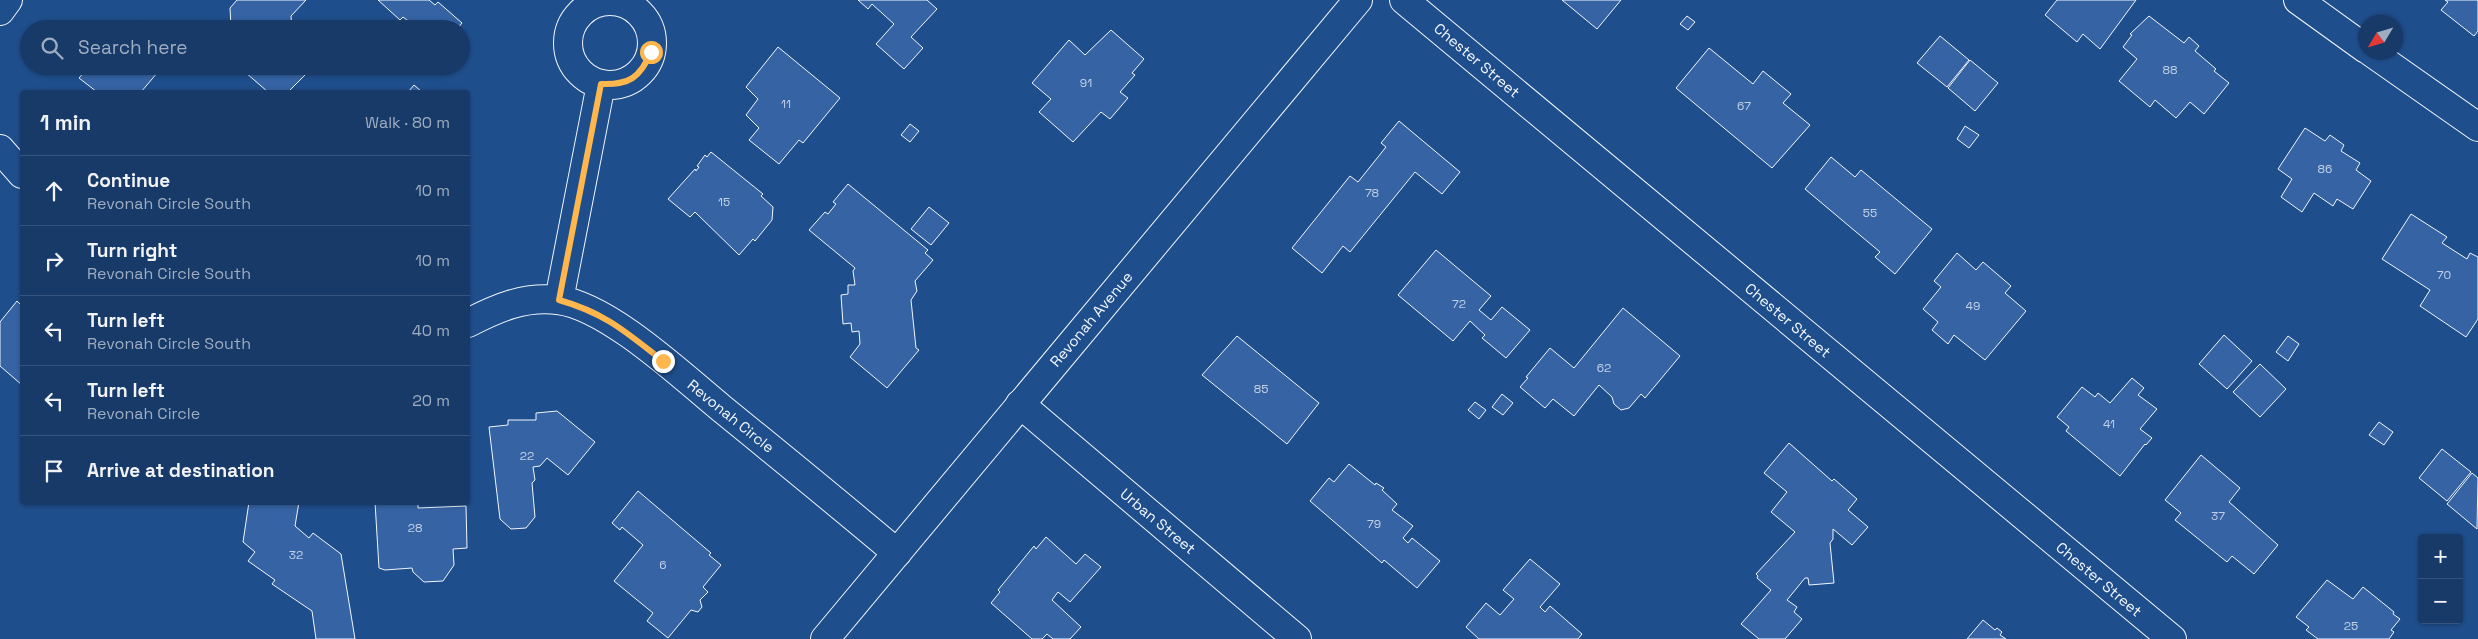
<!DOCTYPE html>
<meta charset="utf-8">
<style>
:root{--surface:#173a69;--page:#244571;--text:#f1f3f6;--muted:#9eadc0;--line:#36547d}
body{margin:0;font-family:"Space Grotesk",sans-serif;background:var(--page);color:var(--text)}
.controls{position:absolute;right:15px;bottom:15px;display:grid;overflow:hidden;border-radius:5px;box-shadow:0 1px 4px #0004}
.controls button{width:45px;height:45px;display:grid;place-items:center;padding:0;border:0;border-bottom:1px solid var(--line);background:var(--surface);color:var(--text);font:25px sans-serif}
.compass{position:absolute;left:2358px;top:15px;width:45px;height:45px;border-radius:50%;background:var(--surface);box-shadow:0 1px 4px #0004;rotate:232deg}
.stop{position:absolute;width:15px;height:15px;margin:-11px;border:4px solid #ffb74d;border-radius:50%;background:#fff}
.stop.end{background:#ffb74d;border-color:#fff;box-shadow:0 1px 5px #0008}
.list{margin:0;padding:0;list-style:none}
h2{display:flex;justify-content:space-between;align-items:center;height:65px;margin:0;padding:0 20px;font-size:21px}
h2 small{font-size:16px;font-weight:400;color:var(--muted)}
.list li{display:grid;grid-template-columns:32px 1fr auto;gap:15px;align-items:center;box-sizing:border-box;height:70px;padding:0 20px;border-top:1px solid var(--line)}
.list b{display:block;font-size:19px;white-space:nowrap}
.list p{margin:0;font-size:16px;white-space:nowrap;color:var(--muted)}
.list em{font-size:16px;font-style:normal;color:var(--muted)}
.icon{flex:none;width:28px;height:28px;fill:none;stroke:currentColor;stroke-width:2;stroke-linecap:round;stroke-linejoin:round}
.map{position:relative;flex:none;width:2478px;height:639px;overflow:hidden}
.search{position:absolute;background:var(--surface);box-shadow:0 1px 4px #0004;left:20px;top:20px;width:450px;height:55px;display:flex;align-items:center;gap:12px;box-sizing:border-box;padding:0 18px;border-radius:28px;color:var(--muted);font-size:19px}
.panel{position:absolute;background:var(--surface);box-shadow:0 1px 4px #0004;left:20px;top:90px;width:450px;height:415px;border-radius:5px}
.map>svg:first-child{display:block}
</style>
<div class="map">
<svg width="2478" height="639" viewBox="0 0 2478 639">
<rect width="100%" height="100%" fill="#1f4e8c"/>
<g fill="#3563a3" stroke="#f2f6ff">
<polygon points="237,0 306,0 291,16 292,29 224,29 231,27 230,8"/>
<polygon points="378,0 429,0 435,5 438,2 462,23 457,29 413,29 415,26 403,17 400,20"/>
<polygon points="858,0 927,0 937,9 911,37 923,48 904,69 876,44 894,24 872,4 868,9"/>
<polygon points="1562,0 1621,0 1597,29"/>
<polygon points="2057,0 2136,0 2100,49 2083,34 2077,42 2045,15"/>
<polygon points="2445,0 2478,0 2478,31 2474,36 2441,10 2448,2"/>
<polygon points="1687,16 1695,22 1688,30 1680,24"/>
<polygon points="2149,16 2184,43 2189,37 2199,46 2195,51 2216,69 2214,71 2229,83 2204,114 2190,102 2176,118 2155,100 2150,107 2119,81 2137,59 2123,47 2132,35 2130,34"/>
<polygon points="141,20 152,29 134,29"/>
<polygon points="1111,30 1144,59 1132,73 1135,75 1120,92 1128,98 1110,119 1101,112 1073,142 1039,112 1051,99 1032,83 1069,40 1085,55"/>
<polygon points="1940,36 1969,60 1947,87 1917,63"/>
<polygon points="778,47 840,98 803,143 799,140 779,164 749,140 759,128 746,115 758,99 746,87"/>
<polygon points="1709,48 1753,84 1763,71 1791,94 1783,103 1810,125 1772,168 1676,88"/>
<polygon points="1970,60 1998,83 1975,111 1948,88"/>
<polygon points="83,66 163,66 141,92 97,92 79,78 85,71 82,68"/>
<polygon points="238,66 314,66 288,92 268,92"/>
<polygon points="414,85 422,92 408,92"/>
<polygon points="1399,121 1460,172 1442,194 1415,172 1350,252 1343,246 1322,273 1292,248 1350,176 1358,182 1386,147 1381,143"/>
<polygon points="910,124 919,131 910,142 901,135"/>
<polygon points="1965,126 1979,135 1969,148 1957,139"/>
<polygon points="2305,128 2325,141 2330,135 2344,145 2341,151 2360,163 2356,170 2371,181 2353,209 2337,199 2333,206 2314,193 2302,212 2281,197 2292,179 2278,169"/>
<polygon points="711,152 763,194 761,196 773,207 772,220 755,241 753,239 739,255 695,212 690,217 668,199 695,169 696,171 699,167 697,166 705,155 707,157"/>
<polygon points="1831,157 1855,177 1861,170 1932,229 1895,274 1875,257 1880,252 1805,189"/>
<polygon points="848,184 928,250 925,253 933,260 915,281 917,291 911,300 916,348 919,350 887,388 850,357 860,344 859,331 852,332 851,323 843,324 841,295 848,294 848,285 855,285 853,271 855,268 809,230 825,212 828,214 836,204 833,202"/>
<polygon points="929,207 949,223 931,245 911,229"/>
<polygon points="2411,214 2447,237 2442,243 2467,259 2470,253 2478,257 2478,319 2466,337 2420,306 2430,290 2382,259"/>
<polygon points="1436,250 1491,296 1479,310 1491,320 1502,307 1530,330 1506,358 1482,338 1485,335 1470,321 1453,341 1398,295"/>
<polygon points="1957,253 1976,270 1983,262 2011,286 2005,293 2026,311 1985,360 1954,335 1948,344 1932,330 1938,322 1923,309 1941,287 1934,281"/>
<polygon points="17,301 22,306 22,385 0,366 0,322"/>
<polygon points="1623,308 1680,356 1645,398 1641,394 1629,408 1621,410 1614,404 1612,397 1599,385 1574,416 1553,399 1545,408 1520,387 1528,378 1526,377 1550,348 1574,368"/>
<polygon points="2224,335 2252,361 2227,389 2199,364"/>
<polygon points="1237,336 1319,403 1287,444 1202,375"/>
<polygon points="2288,336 2299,344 2288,361 2276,352"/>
<polygon points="2260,364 2286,389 2260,417 2233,392"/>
<polygon points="2132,378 2144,388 2138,395 2157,409 2140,429 2152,438 2146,445 2145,444 2120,476 2066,431 2069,427 2057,417 2082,387 2095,397 2098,393 2110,403"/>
<polygon points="1502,394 1513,403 1503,415 1492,407"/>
<polygon points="1475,402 1486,410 1479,419 1468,410"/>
<polygon points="557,411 595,442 568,475 547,458 540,466 533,467 535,480 532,483 535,517 526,528 511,529 500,519 489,427 508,425 508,420 536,420 536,413"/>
<polygon points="2379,422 2393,432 2384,445 2369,435"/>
<polygon points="1789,443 1832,481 1834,479 1857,499 1848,510 1868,527 1852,545 1833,529 1833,539 1830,543 1834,583 1809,585 1808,578 1805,578 1787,600 1797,607 1794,612 1802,619 1785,639 1759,639 1741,624 1771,590 1757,578 1758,576 1756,574 1795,532 1771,512 1787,492 1764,473"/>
<polygon points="2442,449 2471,472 2447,501 2419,478"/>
<polygon points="2201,455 2240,488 2229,502 2278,545 2254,574 2232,556 2227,562 2175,520 2181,513 2165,500"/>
<polygon points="1349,464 1375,485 1376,483 1384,488 1382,490 1397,504 1392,510 1413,526 1403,538 1408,543 1412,538 1440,561 1417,588 1384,560 1382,563 1310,501 1329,478 1334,482"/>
<polygon points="2472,473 2478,478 2477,529 2447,504"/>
<polygon points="638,491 711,553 709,555 721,565 703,587 708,592 700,600 702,607 698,612 691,610 668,638 647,621 653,613 614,581 643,545 622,527 620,530 612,523"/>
<polygon points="249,502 299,502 295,526 309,538 313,533 341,554 355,639 316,639 312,611 272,584 275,580 248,561 255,552 243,542"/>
<polygon points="375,502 418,502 418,508 466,506 467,548 453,549 454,565 443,581 424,582 413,572 412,568 385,570 379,568"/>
<polygon points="1046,537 1076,564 1085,554 1101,567 1070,602 1058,592 1052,600 1081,627 1070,639 1053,639 1047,634 1042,639 1032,639 991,603 1000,592 998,590 1034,546 1036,549"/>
<polygon points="1530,559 1560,584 1540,607 1545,612 1550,606 1582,634 1578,639 1479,639 1466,627 1486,603 1500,615 1514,599 1503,590"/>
<polygon points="2327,580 2353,599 2363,587 2394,612 2393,614 2400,619 2391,630 2394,632 2389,639 2318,639 2306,630 2309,627 2296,617"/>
<polygon points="1983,620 1995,630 1997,628 2002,632 2000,635 2006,639 1967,639"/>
</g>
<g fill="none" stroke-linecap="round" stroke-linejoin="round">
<defs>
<g id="street">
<polyline points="1404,0 2172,639"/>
<circle cx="610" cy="43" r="42"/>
<polyline points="0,11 8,0"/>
<polyline points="0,149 22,174"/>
<polyline points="559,300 601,84"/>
<path d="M468 323C497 308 524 296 558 300 608 306 682 376 721 408 780 456 839 504 897 553"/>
<polyline points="1020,404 1297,639"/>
<polyline points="825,639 1358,0"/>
</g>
<g id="secondary">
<polyline points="2298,0 2366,49"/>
<polyline points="2371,52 2478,127"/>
</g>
</defs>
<use href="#street" stroke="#f2f6ff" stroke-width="30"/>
<use href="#secondary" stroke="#f2f6ff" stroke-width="30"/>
<use href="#street" stroke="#1f4e8c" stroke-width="28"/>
<use href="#secondary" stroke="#1f4e8c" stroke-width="28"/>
</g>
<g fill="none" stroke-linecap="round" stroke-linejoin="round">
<path stroke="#ffb74d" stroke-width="6" d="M651 52C640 78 629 85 601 84L559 300C605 313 626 332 663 361"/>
</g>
<g text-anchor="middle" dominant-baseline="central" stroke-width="4" stroke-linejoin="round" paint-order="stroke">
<g font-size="12" fill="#c3d1e8">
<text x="2170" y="70">88</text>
<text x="1086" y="83">91</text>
<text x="786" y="104">11</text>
<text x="1744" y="106">67</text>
<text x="2325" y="169">86</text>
<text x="1372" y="193">78</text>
<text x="724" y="202">15</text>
<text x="1870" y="213">55</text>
<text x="2444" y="275">70</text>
<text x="1459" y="304">72</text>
<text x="1973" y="306">49</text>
<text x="1604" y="368">62</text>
<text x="1261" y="389">85</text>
<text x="2109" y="424">41</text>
<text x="527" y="456">22</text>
<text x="2218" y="516">37</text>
<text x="1374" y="524">79</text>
<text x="415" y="528">28</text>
<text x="296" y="555">32</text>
<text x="663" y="565">6</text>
<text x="2351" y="626">25</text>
</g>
<g font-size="15" fill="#f2f6ff" stroke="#1f4e8c">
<text transform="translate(1477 60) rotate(40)">Chester Street</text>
<text transform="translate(1091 319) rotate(-50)">Revonah Avenue</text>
<text transform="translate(1788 320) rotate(40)">Chester Street</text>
<text transform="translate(731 416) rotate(39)">Revonah Circle</text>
<text transform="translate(1158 521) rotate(40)">Urban Street</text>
<text transform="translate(2099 579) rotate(40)">Chester Street</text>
</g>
</g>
</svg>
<div class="controls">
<button>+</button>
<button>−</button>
</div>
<svg class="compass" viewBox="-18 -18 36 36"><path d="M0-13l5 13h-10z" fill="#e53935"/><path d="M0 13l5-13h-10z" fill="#9eadc0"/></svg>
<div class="stop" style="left:651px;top:52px"></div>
<div class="stop end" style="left:663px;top:361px"></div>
<div class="search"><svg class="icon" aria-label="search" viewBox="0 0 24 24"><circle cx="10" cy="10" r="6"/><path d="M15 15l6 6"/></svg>Search here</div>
<section class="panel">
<h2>1 min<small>Walk · 80 m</small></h2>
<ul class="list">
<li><svg class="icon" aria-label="ahead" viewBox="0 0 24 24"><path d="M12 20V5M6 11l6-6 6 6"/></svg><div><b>Continue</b><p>Revonah Circle South</p></div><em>10 m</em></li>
<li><svg class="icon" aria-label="right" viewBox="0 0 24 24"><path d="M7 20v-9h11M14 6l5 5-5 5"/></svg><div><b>Turn right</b><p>Revonah Circle South</p></div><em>10 m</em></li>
<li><svg class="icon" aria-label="left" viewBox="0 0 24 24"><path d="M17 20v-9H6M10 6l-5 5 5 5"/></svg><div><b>Turn left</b><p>Revonah Circle South</p></div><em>40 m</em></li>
<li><svg class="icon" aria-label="left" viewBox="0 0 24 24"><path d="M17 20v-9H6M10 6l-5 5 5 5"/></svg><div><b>Turn left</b><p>Revonah Circle</p></div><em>20 m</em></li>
<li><svg class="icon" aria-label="arrive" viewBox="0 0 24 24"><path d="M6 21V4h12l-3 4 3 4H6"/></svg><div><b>Arrive at destination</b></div></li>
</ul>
</section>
</div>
